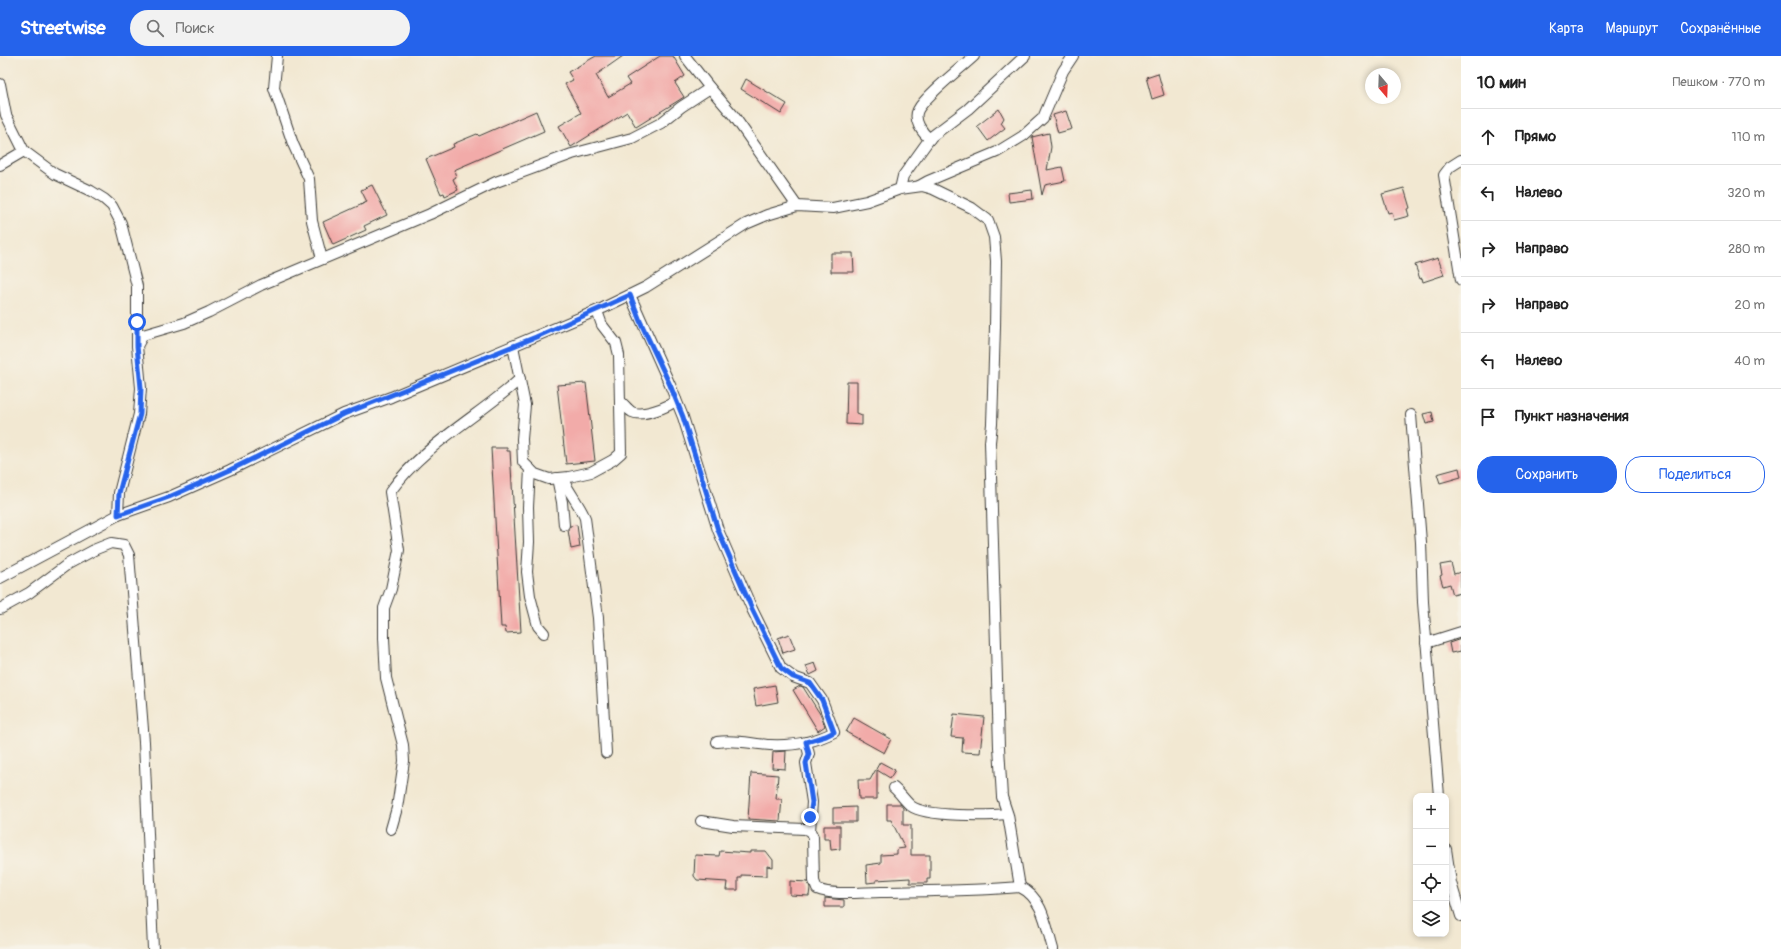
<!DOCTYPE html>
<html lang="ru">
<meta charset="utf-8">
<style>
:root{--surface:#fff;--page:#f2f2f2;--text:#222;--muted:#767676;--line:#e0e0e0;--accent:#2563eb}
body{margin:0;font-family:Pangolin,sans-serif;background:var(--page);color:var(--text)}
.controls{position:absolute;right:12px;bottom:12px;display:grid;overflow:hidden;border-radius:8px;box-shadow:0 2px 6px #0003}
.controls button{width:36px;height:36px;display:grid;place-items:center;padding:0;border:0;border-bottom:1px solid var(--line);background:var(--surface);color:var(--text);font:20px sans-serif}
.compass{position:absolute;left:1365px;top:12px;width:36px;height:36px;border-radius:50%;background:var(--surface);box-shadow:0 2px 6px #0003;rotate:161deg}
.stop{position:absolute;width:12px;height:12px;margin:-9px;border:3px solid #2563eb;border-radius:50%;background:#fff}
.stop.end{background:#2563eb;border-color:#fff;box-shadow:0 1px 4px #0008}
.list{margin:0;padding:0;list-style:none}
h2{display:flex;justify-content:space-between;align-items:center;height:52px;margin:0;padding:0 16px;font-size:17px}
h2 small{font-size:13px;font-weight:400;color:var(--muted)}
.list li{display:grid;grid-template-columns:26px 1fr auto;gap:12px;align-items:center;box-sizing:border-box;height:56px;padding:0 16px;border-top:1px solid var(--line)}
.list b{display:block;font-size:15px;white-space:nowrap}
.list em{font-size:13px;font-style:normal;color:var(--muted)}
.actions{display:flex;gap:8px;padding:12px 16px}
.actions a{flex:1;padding:9px 0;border:1px solid var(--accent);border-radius:16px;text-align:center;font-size:14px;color:var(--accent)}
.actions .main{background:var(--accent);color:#fff}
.icon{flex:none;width:22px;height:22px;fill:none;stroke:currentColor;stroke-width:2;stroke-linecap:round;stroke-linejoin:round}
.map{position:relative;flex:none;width:1461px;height:893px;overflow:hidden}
header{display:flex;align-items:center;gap:24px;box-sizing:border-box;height:56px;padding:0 20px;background:var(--accent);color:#fff}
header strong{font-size:19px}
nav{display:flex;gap:22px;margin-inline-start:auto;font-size:14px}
.search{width:280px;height:36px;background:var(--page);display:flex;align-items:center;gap:10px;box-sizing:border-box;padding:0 14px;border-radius:22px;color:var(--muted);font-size:15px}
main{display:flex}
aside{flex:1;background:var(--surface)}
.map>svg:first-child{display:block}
</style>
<header>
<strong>Streetwise</strong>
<div class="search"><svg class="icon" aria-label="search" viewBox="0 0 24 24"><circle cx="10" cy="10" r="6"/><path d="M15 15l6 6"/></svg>Поиск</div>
<nav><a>Карта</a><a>Маршрут</a><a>Сохранённые</a></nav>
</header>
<main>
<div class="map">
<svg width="1461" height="893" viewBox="0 0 1461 893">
<rect width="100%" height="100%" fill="#f7f3e8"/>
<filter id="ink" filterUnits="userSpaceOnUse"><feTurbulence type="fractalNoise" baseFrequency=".025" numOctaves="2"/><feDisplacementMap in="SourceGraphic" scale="8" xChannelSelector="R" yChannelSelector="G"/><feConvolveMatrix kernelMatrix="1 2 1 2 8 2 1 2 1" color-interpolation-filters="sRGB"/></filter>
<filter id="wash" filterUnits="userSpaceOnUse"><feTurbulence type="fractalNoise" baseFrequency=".012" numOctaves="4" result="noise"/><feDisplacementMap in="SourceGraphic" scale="16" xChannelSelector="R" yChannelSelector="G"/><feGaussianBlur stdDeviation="0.9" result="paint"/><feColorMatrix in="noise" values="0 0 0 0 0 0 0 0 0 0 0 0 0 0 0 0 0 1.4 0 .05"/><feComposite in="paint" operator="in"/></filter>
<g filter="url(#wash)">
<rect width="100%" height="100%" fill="#f2e8d2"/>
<g id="blocks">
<g fill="#f2aba9">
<polygon points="596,0 623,0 596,19 608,41 630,28 626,22 660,0 673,0 685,20 675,27 684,41 636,71 627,56 571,91 559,70 581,57 565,28 573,24 568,16"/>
<polygon points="1158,17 1164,39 1152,43 1146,21"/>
<polygon points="746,23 787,48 781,58 741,33"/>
<polygon points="999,53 1004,62 1001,67 1005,72 988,85 977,70"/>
<polygon points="536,55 544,75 454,114 456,121 453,123 458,134 445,140 444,137 441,138 426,103 454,91 453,88 477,78 479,80"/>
<polygon points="1066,55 1072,73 1058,77 1053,59"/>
<polygon points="1049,77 1051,91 1047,114 1062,111 1065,125 1045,129 1042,139 1032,81"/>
<polygon points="372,129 387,159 364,170 366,174 333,189 323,166 367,146 361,134"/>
<polygon points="1404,132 1410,152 1407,153 1409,160 1394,164 1392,156 1388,157 1382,138"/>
<polygon points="1032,134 1033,143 1009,146 1008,137"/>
<polygon points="831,197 853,197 854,216 831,216"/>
<polygon points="1438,202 1444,219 1423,226 1422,222 1420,223 1415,209"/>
<polygon points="847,326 857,326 857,357 862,359 862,369 846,368"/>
<polygon points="586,327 595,405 566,408 557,329"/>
<polygon points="1432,356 1434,366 1426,368 1423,358"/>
<polygon points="491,392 507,392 507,395 510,395 521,576 506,577 505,571 501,571"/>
<polygon points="1459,412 1461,421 1440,427 1437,418"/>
<polygon points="577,469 580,491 571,493 568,474 570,470"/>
<polygon points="1451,507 1454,518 1461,516 1461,537 1453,539 1450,528 1443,530 1440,520 1442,519 1440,509"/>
<polygon points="789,578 795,593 783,597 778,582"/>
<polygon points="1461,583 1461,595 1451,597 1449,587"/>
<polygon points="815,607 818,615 810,619 806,610"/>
<polygon points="775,629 778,646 756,650 753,633"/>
<polygon points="800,630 803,631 820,658 825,670 818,675 793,634"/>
<polygon points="954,658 984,661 980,697 962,696 963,682 951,681"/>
<polygon points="854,662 891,683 884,697 846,676"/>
<polygon points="786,695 785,713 772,712 773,696"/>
<polygon points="880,706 895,714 890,722 877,714 877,743 859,743 858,724 870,724"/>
<polygon points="751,717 778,719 776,743 782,743 780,765 748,763"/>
<polygon points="887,748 900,748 903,752 903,769 911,769 911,799 930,799 930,823 927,823 927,827 910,827 910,822 876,824 876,826 867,827 866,809 881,807 881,799 897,798 897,793 905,792 891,764 887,764"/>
<polygon points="856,751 856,766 833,766 833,752"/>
<polygon points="824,770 840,770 840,793 831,794 830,783 824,783"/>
<polygon points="720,795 750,797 750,795 766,795 773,804 773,811 767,810 767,820 741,819 741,822 738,822 738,834 726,834 727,826 697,824 694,820 695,799 719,800"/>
<polygon points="790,825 808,826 810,832 809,840 790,839"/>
<polygon points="825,842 844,844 844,851 825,851"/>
</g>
</g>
</g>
<g filter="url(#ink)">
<use href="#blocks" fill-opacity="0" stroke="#3c3b37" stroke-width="1"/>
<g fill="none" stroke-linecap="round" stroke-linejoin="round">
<defs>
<g id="minor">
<polyline points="277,0 274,32 293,88 309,123 312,165 322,203"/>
<polyline points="685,0 710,32"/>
<polyline points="0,28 6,59 24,95 55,118 91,135 104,143 112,150 121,167 137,230 137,289"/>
<path d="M930 83C922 77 913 64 918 54 926 39 960 13 974 0"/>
<polyline points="1461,104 1450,111 1444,119 1461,224"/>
<polyline points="0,109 24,95"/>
<polyline points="919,130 928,125 997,96 1023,80 1043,62 1063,15 1073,0"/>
<polyline points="900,133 922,130 933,133 972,152 988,164 994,181 996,205 995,271 992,368 990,386 999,691 1002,741 1008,759 1020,831"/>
<path d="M630 239 670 329 683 361 718 474 752 553 781 612 793 621 810 627 822 644 834 676C815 686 792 690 770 689 752 688 735 683 717 686"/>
<polyline points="513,290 525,349 522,383 523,406 535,418 549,423 569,421 591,416 613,404 621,397 619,299 616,287 602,269 597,255"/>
<path d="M620 345C624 348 628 354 632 356 642 361 669 351 676 344"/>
<polyline points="1411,359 1421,486 1423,546 1439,740"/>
<polyline points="530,413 528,451 529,486 527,516 530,540 538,570 544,577"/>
<polyline points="557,422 562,446 564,469"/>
<path d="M562 422C569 436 579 448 585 462L598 562 606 697"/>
<polyline points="118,459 119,437 139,358 141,332 137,290 143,279 184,267 209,256 261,229 430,158 496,126 572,98 632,82 661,67 681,51 710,32 734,60 797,150"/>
<polyline points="0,522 118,459 169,441 230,414 344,358 391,341 603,252 646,231 746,168 767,159 797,150 833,152 867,145 900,133 903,120 931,81 968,53 1025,0"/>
<polyline points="0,553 29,537 68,508 96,493 111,487 124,489 129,499 144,686 153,893"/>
<polyline points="1426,587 1461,576"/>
<path d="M806 686 809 698 806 707 812 746 810 775 813 781 814 825 817 833C833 840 863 836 881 836 928 835 974 835 1020 831 1043 842 1046 870 1053 893"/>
<path d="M894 732C900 737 905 745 911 750 926 761 988 760 1007 758"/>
<polyline points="701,765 733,770 805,773 810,775"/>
<path d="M391 773 397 752 404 705 403 689 386 622 384 582V552L391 533 399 494 390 436C424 388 478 361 520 323"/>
<polyline points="1446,793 1451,827 1461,860"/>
</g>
</defs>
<use href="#minor" stroke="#3c3b37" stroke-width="12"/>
<use href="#minor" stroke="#fff" stroke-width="10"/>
</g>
</g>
<g fill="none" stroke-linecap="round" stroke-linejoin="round" filter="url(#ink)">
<polyline stroke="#2563eb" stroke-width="5" points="137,266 137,290 141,332 140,358 119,437 118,459 169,441 230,414 344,358 536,281 630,239 640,265 670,329 683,361 718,474 752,553 781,612 793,621 810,627 822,644 834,676 826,680 806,686 809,698 806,707 812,746 810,761"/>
</g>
</svg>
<div class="controls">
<button>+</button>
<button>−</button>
<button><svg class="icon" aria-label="locate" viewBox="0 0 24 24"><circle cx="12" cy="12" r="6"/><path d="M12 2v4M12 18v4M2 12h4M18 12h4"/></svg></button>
<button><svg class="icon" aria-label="layers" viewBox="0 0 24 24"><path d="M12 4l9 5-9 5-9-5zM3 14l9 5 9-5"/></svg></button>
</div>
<svg class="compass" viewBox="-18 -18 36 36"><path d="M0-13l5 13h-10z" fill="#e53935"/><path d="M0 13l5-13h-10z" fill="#767676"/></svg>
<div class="stop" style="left:137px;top:266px"></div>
<div class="stop end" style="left:810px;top:761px"></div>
</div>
<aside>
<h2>10 мин<small>Пешком · 770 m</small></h2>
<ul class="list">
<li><svg class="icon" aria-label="ahead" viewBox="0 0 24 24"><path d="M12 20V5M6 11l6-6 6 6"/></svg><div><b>Прямо</b></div><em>110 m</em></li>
<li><svg class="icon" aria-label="left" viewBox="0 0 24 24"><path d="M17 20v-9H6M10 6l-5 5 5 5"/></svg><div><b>Налево</b></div><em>320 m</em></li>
<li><svg class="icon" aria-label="right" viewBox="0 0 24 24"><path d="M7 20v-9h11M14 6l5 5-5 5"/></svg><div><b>Направо</b></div><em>280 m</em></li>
<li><svg class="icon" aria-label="right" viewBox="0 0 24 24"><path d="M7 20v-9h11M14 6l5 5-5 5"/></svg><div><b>Направо</b></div><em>20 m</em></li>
<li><svg class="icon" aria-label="left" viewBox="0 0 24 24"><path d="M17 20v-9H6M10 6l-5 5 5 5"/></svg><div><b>Налево</b></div><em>40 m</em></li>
<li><svg class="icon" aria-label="arrive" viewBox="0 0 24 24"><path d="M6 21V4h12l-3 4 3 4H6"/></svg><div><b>Пункт назначения</b></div></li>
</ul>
<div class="actions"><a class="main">Сохранить</a><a>Поделиться</a></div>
</aside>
</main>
